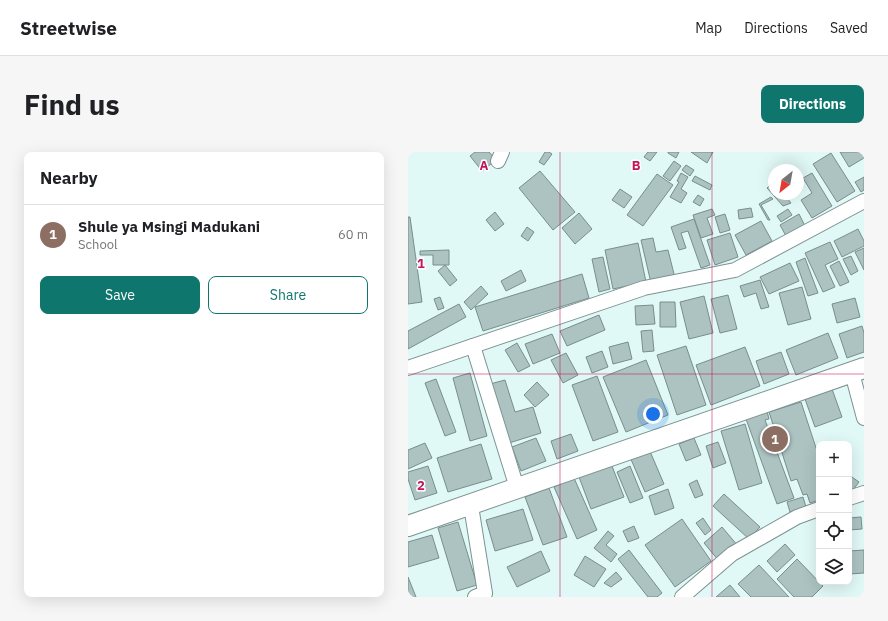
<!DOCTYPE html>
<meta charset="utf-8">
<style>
:root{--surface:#fff;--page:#f6f6f6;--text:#202124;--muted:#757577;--line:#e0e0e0;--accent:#0f766e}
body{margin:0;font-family:"IBM Plex Sans",sans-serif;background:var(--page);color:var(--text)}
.controls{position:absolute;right:12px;bottom:12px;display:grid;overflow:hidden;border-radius:8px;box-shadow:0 4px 16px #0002}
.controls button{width:36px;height:36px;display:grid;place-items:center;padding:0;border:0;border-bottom:1px solid var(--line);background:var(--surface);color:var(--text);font:20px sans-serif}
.compass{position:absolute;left:360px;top:12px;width:36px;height:36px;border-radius:50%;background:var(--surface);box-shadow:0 4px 16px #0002;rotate:211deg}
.you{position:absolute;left:245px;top:262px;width:14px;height:14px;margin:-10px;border:3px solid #fff;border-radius:50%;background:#1a73e8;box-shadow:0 0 0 6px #1a73e833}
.badge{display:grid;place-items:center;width:26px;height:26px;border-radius:50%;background:var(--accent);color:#fff;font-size:13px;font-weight:700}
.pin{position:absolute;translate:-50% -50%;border:2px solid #fff;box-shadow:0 1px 4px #0006}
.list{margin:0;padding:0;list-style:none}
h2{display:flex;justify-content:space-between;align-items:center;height:52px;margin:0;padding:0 16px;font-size:17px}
h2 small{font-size:13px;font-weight:400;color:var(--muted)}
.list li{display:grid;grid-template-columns:26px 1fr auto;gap:12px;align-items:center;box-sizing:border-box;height:60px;padding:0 16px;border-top:1px solid var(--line)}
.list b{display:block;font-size:15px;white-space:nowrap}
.list p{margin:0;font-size:13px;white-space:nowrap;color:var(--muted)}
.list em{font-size:13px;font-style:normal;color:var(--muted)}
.actions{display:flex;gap:8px;padding:12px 16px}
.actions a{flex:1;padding:9px 0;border:1px solid var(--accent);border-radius:8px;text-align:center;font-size:14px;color:var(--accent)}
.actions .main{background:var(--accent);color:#fff}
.icon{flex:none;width:22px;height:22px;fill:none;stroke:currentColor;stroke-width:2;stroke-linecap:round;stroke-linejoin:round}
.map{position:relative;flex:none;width:456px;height:445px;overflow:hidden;border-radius:8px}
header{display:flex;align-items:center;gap:24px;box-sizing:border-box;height:56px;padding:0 20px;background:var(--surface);border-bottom:1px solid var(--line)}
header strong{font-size:19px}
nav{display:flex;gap:22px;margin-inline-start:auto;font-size:14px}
.intro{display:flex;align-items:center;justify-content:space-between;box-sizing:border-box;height:96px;padding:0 24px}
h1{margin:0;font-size:28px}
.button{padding:10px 18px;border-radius:8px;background:var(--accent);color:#fff;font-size:14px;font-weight:700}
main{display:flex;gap:24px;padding:0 24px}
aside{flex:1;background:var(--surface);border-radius:8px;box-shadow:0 4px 16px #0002}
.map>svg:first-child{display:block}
</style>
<header>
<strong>Streetwise</strong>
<nav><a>Map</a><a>Directions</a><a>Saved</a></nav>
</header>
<div class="intro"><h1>Find us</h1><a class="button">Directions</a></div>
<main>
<aside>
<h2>Nearby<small></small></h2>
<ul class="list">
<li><span class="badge" style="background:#8d6e63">1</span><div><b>Shule ya Msingi Madukani</b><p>School</p></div><em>60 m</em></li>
</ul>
<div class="actions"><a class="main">Save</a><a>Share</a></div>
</aside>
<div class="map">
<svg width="456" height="445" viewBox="0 0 456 445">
<rect width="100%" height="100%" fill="#e0f8f6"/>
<g fill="#acc3c1" stroke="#788e8d">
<polygon points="67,0 81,0 88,8 74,19 62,4"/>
<polygon points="137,0 141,0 144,2 136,13 131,10"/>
<polygon points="240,0 249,0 242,9 236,5"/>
<polygon points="260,0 271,0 268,6 260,1"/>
<polygon points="283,0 305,0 299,11"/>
<polygon points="432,0 456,0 456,6 441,15"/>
<polygon points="423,1 447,39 429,50 405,12"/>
<polygon points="266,9 273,14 262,29 255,24"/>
<polygon points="278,13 286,18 282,24 274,18"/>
<polygon points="132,19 167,60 145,78 111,36"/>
<polygon points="273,21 280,25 273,37 279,41 273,51 262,45 271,30 269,29"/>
<polygon points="404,21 424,54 404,66 393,48 404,41 395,26"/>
<polygon points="249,22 265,33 235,74 219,63"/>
<polygon points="287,24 304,33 302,38 284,29"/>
<polygon points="456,25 456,38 453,40 447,30"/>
<polygon points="365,30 366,42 376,42 383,51 375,54 359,36"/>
<polygon points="212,37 224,45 216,56 204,48"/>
<polygon points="290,43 296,47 292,54 285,50"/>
<polygon points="363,45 365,47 353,53 362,68 360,68 351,52"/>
<polygon points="343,56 345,65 331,67 330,58"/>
<polygon points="304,57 307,63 299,66 305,82 293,86 285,63"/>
<polygon points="380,57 384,63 373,70 369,64"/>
<polygon points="87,60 96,72 87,79 78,68"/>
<polygon points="171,61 184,77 167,92 154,76"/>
<polygon points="317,62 322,78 312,81 307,65"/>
<polygon points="391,62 397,74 378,84 372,73"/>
<polygon points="0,65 2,65 14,150 0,152"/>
<polygon points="286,67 302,113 293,116 280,79 273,81 278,96 271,98 263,75"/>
<polygon points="353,69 364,89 338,103 327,83"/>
<polygon points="119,75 126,80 120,89 113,84"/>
<polygon points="450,77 456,89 456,94 434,105 426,89"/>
<polygon points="322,81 330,105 307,113 299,88"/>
<polygon points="245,86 248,100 260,98 267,126 243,131 233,88"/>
<polygon points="422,90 430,107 417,113 427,135 415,140 397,101"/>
<polygon points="230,91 238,130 205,137 197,98"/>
<polygon points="456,96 456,118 447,100"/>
<polygon points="41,98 41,113 25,113 25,103 12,103 12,99"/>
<polygon points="443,104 450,119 443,123 435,107"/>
<polygon points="195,105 202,137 191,140 184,107"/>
<polygon points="397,106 410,141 400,144 388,110"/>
<polygon points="431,109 441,130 432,134 422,114"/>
<polygon points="382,111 391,129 361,142 352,125"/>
<polygon points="37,113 49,128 42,134 30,119"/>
<polygon points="113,118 118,129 98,139 93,129"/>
<polygon points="174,122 181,146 75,179 67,155"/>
<polygon points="352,128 361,155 353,157 348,141 336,145 332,134"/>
<polygon points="73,134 80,142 63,158 56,150"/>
<polygon points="394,135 403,167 380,173 371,141"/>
<polygon points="320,143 329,177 312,181 303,147"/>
<polygon points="296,144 305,181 281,187 272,150"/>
<polygon points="32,145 36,156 30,158 26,147"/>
<polygon points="447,146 452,165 429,171 424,152"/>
<polygon points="252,150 267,150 268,175 252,175"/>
<polygon points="51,152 58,165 0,197 0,179"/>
<polygon points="245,153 247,172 228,173 227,154"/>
<polygon points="191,163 197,178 159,194 152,179"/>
<polygon points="454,174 456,181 456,200 439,206 431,182"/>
<polygon points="244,178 246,199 235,200 233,179"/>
<polygon points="420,181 430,206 388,223 378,198"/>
<polygon points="144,182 152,201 125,212 117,192"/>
<polygon points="220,190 224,207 205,212 201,195"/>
<polygon points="109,191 122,214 110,220 97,198"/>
<polygon points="278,194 298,253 269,263 249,203"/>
<polygon points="337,195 352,234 303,253 288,213"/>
<polygon points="194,199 200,215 184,221 178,205"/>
<polygon points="373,200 381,222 356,232 348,209"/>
<polygon points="158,201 170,223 155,231 143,208"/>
<polygon points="238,208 260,263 218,280 195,225"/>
<polygon points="62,221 79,284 62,289 45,226"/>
<polygon points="189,224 210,280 185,289 164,233"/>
<polygon points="28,227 48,280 37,284 17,231"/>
<polygon points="97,228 107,260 125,255 133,281 101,291 82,232"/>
<polygon points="129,230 141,243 127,255 116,243"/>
<polygon points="424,237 434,265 407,275 397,247"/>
<polygon points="393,250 411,305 411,348 402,351 399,342 395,343 389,327 383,329 361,260"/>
<polygon points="359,259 361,267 357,268 386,346 369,352 338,267"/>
<polygon points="337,272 354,331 331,338 313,279"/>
<polygon points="163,282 170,299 149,307 143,289"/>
<polygon points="128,286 138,309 113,319 104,295"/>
<polygon points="286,286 293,303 278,309 271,292"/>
<polygon points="310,290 318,311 305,316 298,294"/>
<polygon points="17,291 24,306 0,317 0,298"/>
<polygon points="73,292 84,327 40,340 29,306"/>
<polygon points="241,297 256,332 237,340 222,305"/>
<polygon points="20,314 29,341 7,348 0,327 0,320"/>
<polygon points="204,314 216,345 183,357 171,325"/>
<polygon points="222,314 235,346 222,351 209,320"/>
<polygon points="441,323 451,330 441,343"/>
<polygon points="166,326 189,378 169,387 146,335"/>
<polygon points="289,328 295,343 287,346 281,332"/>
<polygon points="141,336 159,385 135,393 117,345"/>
<polygon points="260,337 266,356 247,363 241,344"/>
<polygon points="316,342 352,375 341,387 305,354"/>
<polygon points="395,345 398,355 382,360 379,350"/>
<polygon points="115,357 125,388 87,399 78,368"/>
<polygon points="453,365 454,377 441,378 441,366"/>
<polygon points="295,366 303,378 297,383 288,371"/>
<polygon points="274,367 303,409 267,435 237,393"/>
<polygon points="50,370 69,433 49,439 30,376"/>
<polygon points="226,374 231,386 220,390 215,379"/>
<polygon points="314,375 330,394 311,409 296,391"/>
<polygon points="200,379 206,384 198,393 209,402 203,410 186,396"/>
<polygon points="24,383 31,406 0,415 0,390"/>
<polygon points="377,392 387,403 369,420 359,409"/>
<polygon points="221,398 254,441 249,445 240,445 210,407"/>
<polygon points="456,398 456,421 441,422 441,399"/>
<polygon points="133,399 142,419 109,435 99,415"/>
<polygon points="177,404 198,417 186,435 166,423"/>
<polygon points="389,407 415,434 404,445 386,445 369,427"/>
<polygon points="351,413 381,445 343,445 330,432"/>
<polygon points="208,420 214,427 203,435 196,431"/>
<polygon points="0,425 8,445 0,445"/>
<polygon points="322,433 332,445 308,445"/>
</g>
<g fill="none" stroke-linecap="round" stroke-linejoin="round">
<defs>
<g id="minor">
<polyline points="90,9 94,0"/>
<polyline points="65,194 109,336"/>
<polyline points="0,216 236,136 327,118 456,49"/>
<polyline points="444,221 456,266"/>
<polyline points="441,346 456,341"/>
<polyline points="63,354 77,441 67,445"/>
<polyline points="274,445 324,402 389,365 411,357"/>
</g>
<polyline id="secondary" points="0,374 456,216"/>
</defs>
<use href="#minor" stroke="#7d9391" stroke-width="16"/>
<use href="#secondary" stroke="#7d9391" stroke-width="22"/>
<use href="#minor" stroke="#fff" stroke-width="14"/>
<use href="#secondary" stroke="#fff" stroke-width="20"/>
</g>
<path fill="none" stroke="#c2185b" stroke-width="1" stroke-opacity="0.55" d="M152 0V445M304 0V445M0 222H456"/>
<g font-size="13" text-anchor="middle" font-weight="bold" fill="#c2185b" stroke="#fff" stroke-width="3" stroke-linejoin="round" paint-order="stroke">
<text x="76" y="18">A</text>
<text x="228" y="18">B</text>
<text x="13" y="116">1</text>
<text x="13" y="338">2</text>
</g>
</svg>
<div class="controls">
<button>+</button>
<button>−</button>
<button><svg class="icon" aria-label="locate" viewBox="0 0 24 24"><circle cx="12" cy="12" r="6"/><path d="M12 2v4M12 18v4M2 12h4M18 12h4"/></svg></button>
<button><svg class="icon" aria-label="layers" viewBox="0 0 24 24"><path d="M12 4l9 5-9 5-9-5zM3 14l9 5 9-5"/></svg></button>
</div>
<svg class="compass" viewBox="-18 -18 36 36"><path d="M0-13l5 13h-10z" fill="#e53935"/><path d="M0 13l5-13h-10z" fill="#757577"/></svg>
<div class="you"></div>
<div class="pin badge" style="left:367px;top:287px;background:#8d6e63">1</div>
</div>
</main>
